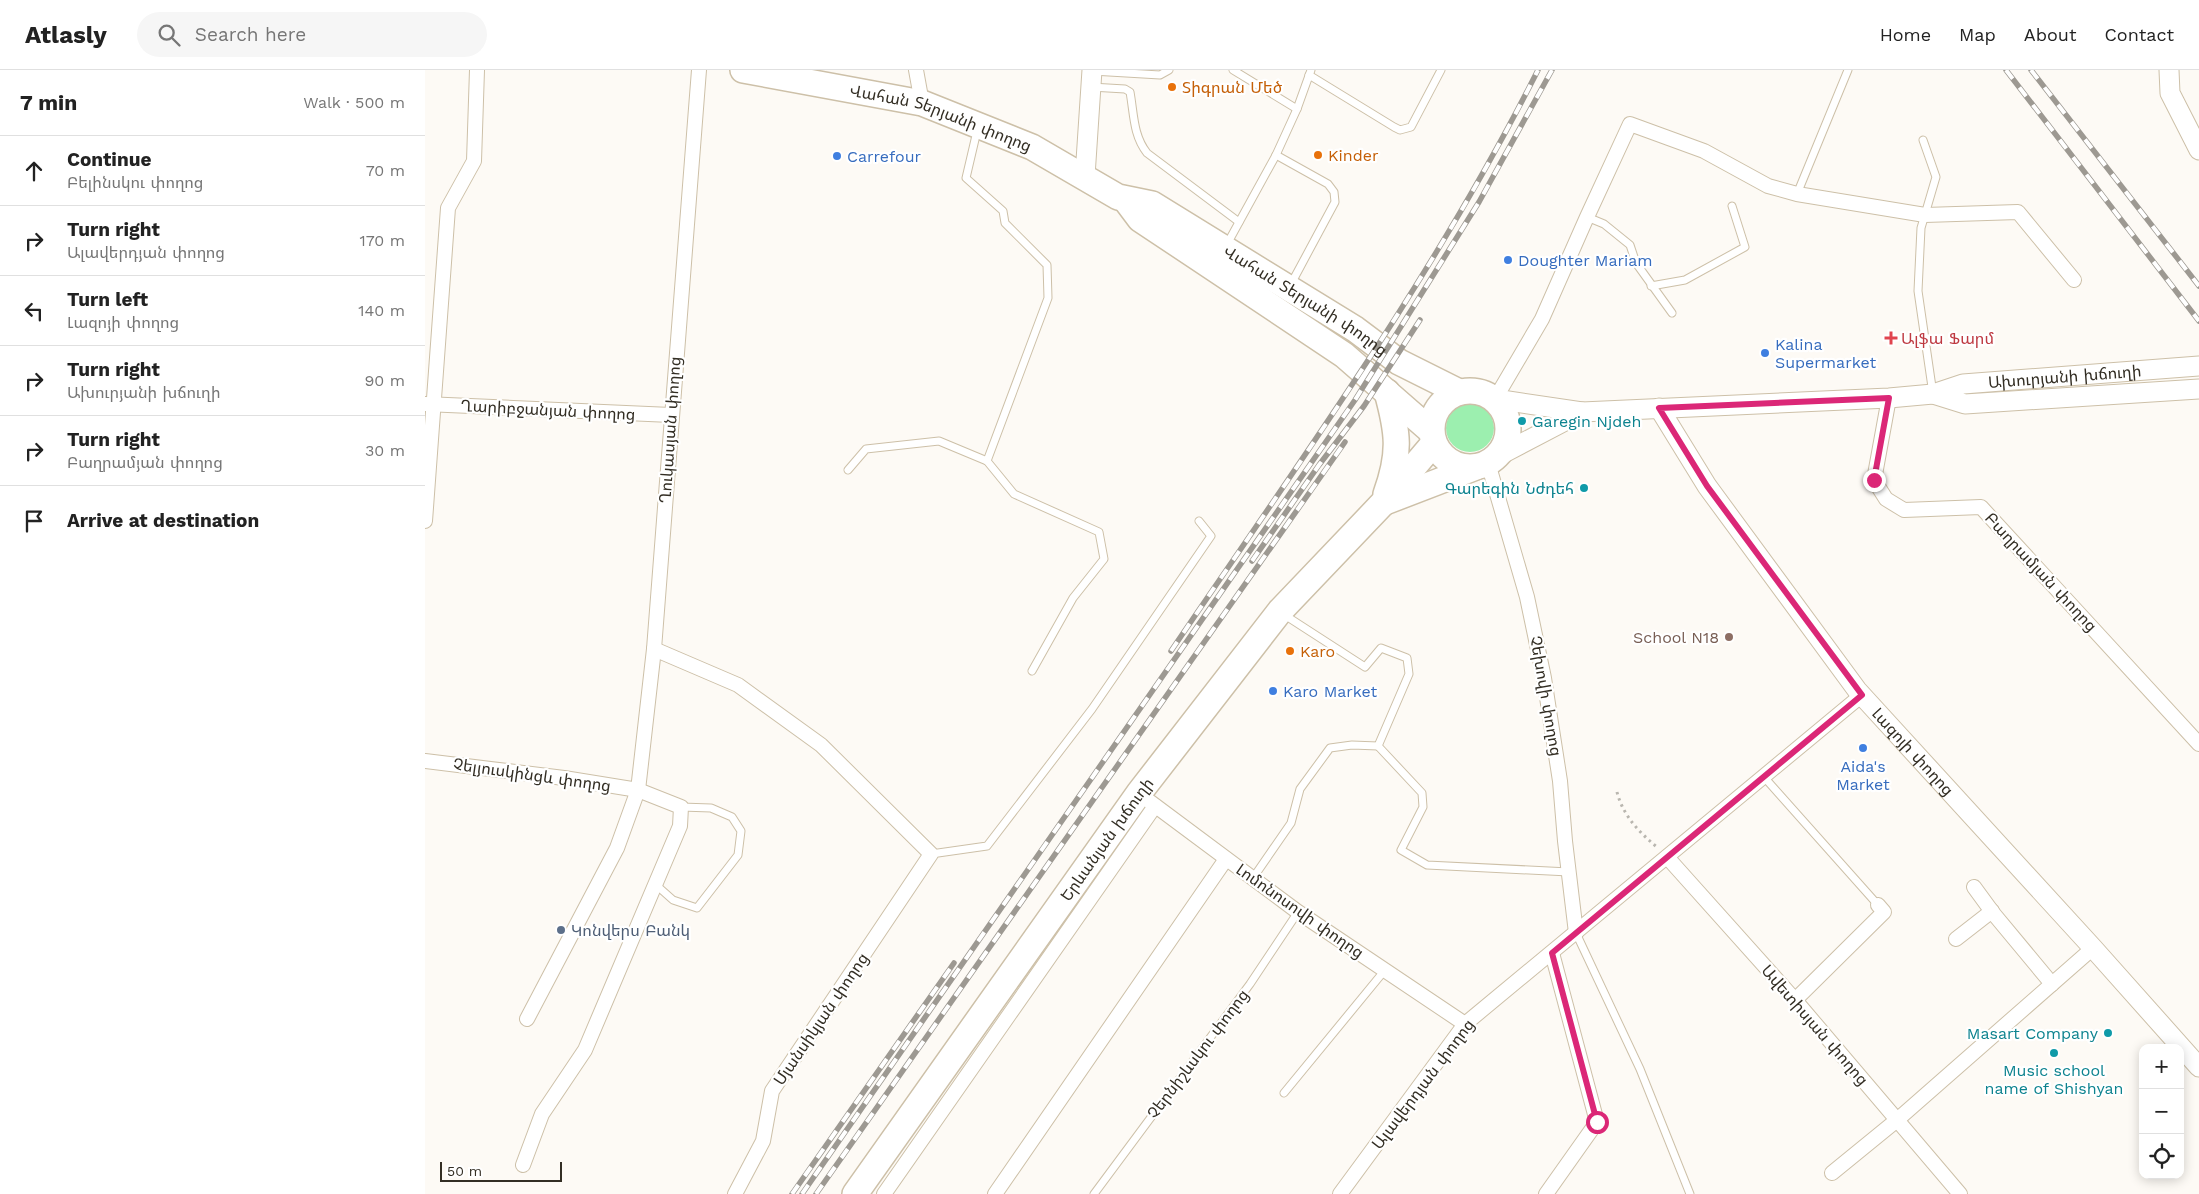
<!DOCTYPE html>
<meta charset="utf-8">
<style>
:root{--surface:#fff;--page:#f6f6f6;--text:#222;--muted:#767676;--line:#e0e0e0}
body{margin:0;font-family:"Work Sans","Noto Sans Armenian",sans-serif;background:var(--page);color:var(--text)}
.controls{position:absolute;right:15px;bottom:15px;display:grid;overflow:hidden;border-radius:10px;box-shadow:0 2px 12px #0003}
.controls button{width:45px;height:45px;display:grid;place-items:center;padding:0;border:0;border-bottom:1px solid var(--line);background:var(--surface);color:var(--text);font:25px sans-serif}
.scale{position:absolute;left:15px;bottom:12px;width:122px;box-sizing:border-box;padding-left:5px;border:2px solid #332e24;border-top:0;font-size:14px;line-height:18px;white-space:nowrap;color:#332e24;-webkit-text-stroke:4px #fff;paint-order:stroke}
.stop{position:absolute;width:15px;height:15px;margin:-11px;border:4px solid #db2777;border-radius:50%;background:#fff}
.stop.end{background:#db2777;border-color:#fff;box-shadow:0 1px 5px #0008}
.list{margin:0;padding:0;list-style:none}
h2{display:flex;justify-content:space-between;align-items:center;height:65px;margin:0;padding:0 20px;font-size:21px}
h2 small{font-size:16px;font-weight:400;color:var(--muted)}
.list li{display:grid;grid-template-columns:32px 1fr auto;gap:15px;align-items:center;box-sizing:border-box;height:70px;padding:0 20px;border-top:1px solid var(--line)}
.list b{display:block;font-size:19px;white-space:nowrap}
.list p{margin:0;font-size:16px;white-space:nowrap;color:var(--muted)}
.list em{font-size:16px;font-style:normal;color:var(--muted)}
.icon{flex:none;width:28px;height:28px;fill:none;stroke:currentColor;stroke-width:2;stroke-linecap:round;stroke-linejoin:round}
.map{position:relative;flex:none;width:1774px;height:1124px;overflow:hidden}
header{display:flex;align-items:center;gap:30px;box-sizing:border-box;height:70px;padding:0 25px;background:var(--surface);border-bottom:1px solid var(--line)}
header strong{font-size:24px}
nav{display:flex;gap:28px;margin-inline-start:auto;font-size:18px}
.search{width:350px;height:45px;background:var(--page);display:flex;align-items:center;gap:12px;box-sizing:border-box;padding:0 18px;border-radius:28px;color:var(--muted);font-size:19px}
main{display:flex}
aside{flex:1;background:var(--surface)}
.map>svg:first-child{display:block}
</style>
<header>
<strong>Atlasly</strong>
<div class="search"><svg class="icon" aria-label="search" viewBox="0 0 24 24"><circle cx="10" cy="10" r="6"/><path d="M15 15l6 6"/></svg>Search here</div>
<nav><a>Home</a><a>Map</a><a>About</a><a>Contact</a></nav>
</header>
<main>
<aside>
<h2>7 min<small>Walk · 500 m</small></h2>
<ul class="list">
<li><svg class="icon" aria-label="ahead" viewBox="0 0 24 24"><path d="M12 20V5M6 11l6-6 6 6"/></svg><div><b>Continue</b><p>Բելինսկու փողոց</p></div><em>70 m</em></li>
<li><svg class="icon" aria-label="right" viewBox="0 0 24 24"><path d="M7 20v-9h11M14 6l5 5-5 5"/></svg><div><b>Turn right</b><p>Ալավերդյան փողոց</p></div><em>170 m</em></li>
<li><svg class="icon" aria-label="left" viewBox="0 0 24 24"><path d="M17 20v-9H6M10 6l-5 5 5 5"/></svg><div><b>Turn left</b><p>Լազոյի փողոց</p></div><em>140 m</em></li>
<li><svg class="icon" aria-label="right" viewBox="0 0 24 24"><path d="M7 20v-9h11M14 6l5 5-5 5"/></svg><div><b>Turn right</b><p>Ախուրյանի խճուղի</p></div><em>90 m</em></li>
<li><svg class="icon" aria-label="right" viewBox="0 0 24 24"><path d="M7 20v-9h11M14 6l5 5-5 5"/></svg><div><b>Turn right</b><p>Բաղրամյան փողոց</p></div><em>30 m</em></li>
<li><svg class="icon" aria-label="arrive" viewBox="0 0 24 24"><path d="M6 21V4h12l-3 4 3 4H6"/></svg><div><b>Arrive at destination</b></div></li>
</ul>
</aside>
<div class="map">
<svg width="1774" height="1124" viewBox="0 0 1774 1124">
<rect width="100%" height="100%" fill="#fdfaf5"/>
<circle fill="#9cefaf" cx="1045" cy="358" r="24"/>
<g fill="none" stroke-linecap="round" stroke-linejoin="round">
<defs>
<g id="lane">
<polyline points="808,0 872,39"/>
<polyline points="667,1 735,5 744,0"/>
<polyline points="884,5 969,57 975,60 986,57 1016,0"/>
<path d="M666 17 700 19 705 22C709 44 708 65 722 83L814 152"/>
<polyline points="552,61 541,108 578,141 580,153 622,195 623,228 562,391"/>
<polyline points="1498,70 1511,107 1496,158 1493,221 1508,324"/>
<polyline points="851,85 903,114 909,122 910,132 866,214"/>
<polyline points="1372,124 1423,0"/>
<polyline points="1162,147 1179,154 1205,175 1211,193 1247,243"/>
<polyline points="801,176 851,85 872,39 886,0"/>
<polyline points="1226,216 1260,210 1320,177 1307,136"/>
<polyline points="423,400 441,379 514,371 562,391 589,424 674,462 679,489 648,528 607,601"/>
<polyline points="953,676 997,723 998,737 976,780 1002,795 1144,802"/>
<polyline points="1339,707 1453,835"/>
<polyline points="506,784 562,776 667,639 786,466 774,451"/>
<polyline points="828,808 866,753 875,719 905,678 927,675 953,676 984,604 982,588 956,578 940,597 858,544"/>
<polyline points="230,814 248,830 272,838 313,785 316,761 307,747 286,738 256,737"/>
<polyline points="1151,863 1215,999 1265,1124"/>
<polyline points="859,1023 960,900"/>
<polyline points="669,1124 825,914 873,842"/>
</g>
<g id="street">
<polyline points="491,0 497,33"/>
<polyline points="1464,328 1449,410 1461,429 1479,440 1556,437 1774,674"/>
<polyline points="1070,329 1117,249 1162,147 1205,54 1279,81 1343,116 1372,124 1500,145 1593,142 1649,210"/>
<polyline points="0,334 246,345"/>
<polyline points="1063,393 1102,527 1119,608 1135,711 1140,771 1151,863"/>
<polyline points="0,451 23,138 49,91 52,0"/>
<polyline points="229,579 313,615 396,675 506,784 347,1021 338,1071 310,1124"/>
<polyline points="0,691 139,708 213,720 256,737 255,756 160,980 117,1044 98,1095"/>
<polyline points="724,731 873,842 1040,954"/>
<polyline points="1242,787 1370,930 1535,1124"/>
<polyline points="1549,817 1568,843 1627,914"/>
<polyline points="1531,869 1567,841"/>
<polyline points="1370,930 1459,842 1453,835"/>
<polyline points="102,949 192,778 213,720 229,579 274,0"/>
<polyline points="1407,1103 1472,1050 1668,878"/>
<polyline points="459,1124 730,736"/>
<polyline points="570,1124 801,789"/>
<polyline points="915,1124 1040,954 1437,625"/>
<polyline points="1121,1124 1172,1052 1127,883"/>
</g>
<g id="secondary">
<polyline points="1744,0 1745,23 1774,80"/>
<polyline points="660,106 667,0"/>
<polyline points="1508,324 1540,334 1774,319"/>
<polyline points="1070,329 1157,342"/>
<path id="s1" d="M1234 338 1282 416 1432 620 1668 878 1774 997"/>
<path id="s2" d="M1073 386 1157 342 1464 328 1508 324 1538 314 1774 296"/>
</g>
<g id="highway">
<path id="s3" d="M318 0 497 33 607 77 693 127 727 134 930 259 974 292 1034 322"/>
<polyline points="700,129 715,149 919,285 1006,361"/>
<circle cx="1045" cy="359" r="38"/>
<path d="M961 424C976 383 973 362 962 322"/>
<polyline points="960,432 1051,397"/>
<path id="s4" d="M430 1124 714 723 855 541 958 433 1009 373"/>
</g>
</defs>
<use href="#lane" stroke="#cdc0a8" stroke-width="9"/>
<use href="#street" stroke="#cdc0a8" stroke-width="16"/>
<use href="#secondary" stroke="#cdc0a8" stroke-width="21"/>
<use href="#highway" stroke="#cdc0a8" stroke-width="28"/>
<path stroke="#b9b6af" stroke-width="3" stroke-dasharray="2.5 4" stroke-linecap="butt" d="M1192 722C1198 746 1215 763 1233 778"/>
<use href="#lane" stroke="#fff" stroke-width="7"/>
<use href="#street" stroke="#fff" stroke-width="14"/>
<use href="#secondary" stroke="#fff" stroke-width="19"/>
<use href="#highway" stroke="#fff" stroke-width="25"/>
<defs>
<g id="rail">
<polyline points="1581,0 1774,251"/>
<polyline points="1606,0 1774,216"/>
<polyline points="827,491 894,395 939,336 995,250"/>
<path d="M746 581C875 391 1010 205 1113 0"/>
<polyline points="367,1124 529,893"/>
<polyline points="377,1124 930,330 1054,132 1127,0"/>
<polyline points="391,1124 920,372"/>
</g>
</defs>
<use href="#rail" stroke="#9d9992" stroke-width="5.5"/>
<use href="#rail" stroke="#fff" stroke-width="4" stroke-dasharray="11" stroke-linecap="butt"/>
</g>
<g fill="none" stroke-linecap="round" stroke-linejoin="round">
<polyline stroke="#db2777" stroke-width="6" points="1172,1052 1127,883 1437,625 1282,416 1234,338 1464,328 1449,410"/>
</g>
<g fill="#e8710a" stroke="#fff" stroke-width="2">
<circle cx="747" cy="17" r="5"/>
<circle cx="893" cy="85" r="5"/>
<circle cx="865" cy="581" r="5"/>
</g>
<g fill="#3f7fe0" stroke="#fff" stroke-width="2">
<circle cx="412" cy="86" r="5"/>
<circle cx="1083" cy="190" r="5"/>
<circle cx="1340" cy="283" r="5"/>
<circle cx="848" cy="621" r="5"/>
<circle cx="1438" cy="678" r="5"/>
</g>
<path fill="#e0444e" stroke="#fff" stroke-width="2" d="M1463.5 260.5h5v5h5v5h-5v5h-5v-5h-5v-5h5z"/>
<g fill="#0f9aa8" stroke="#fff" stroke-width="2">
<circle cx="1097" cy="351" r="5"/>
<circle cx="1159" cy="418" r="5"/>
<circle cx="1683" cy="963" r="5"/>
<circle cx="1629" cy="983" r="5"/>
</g>
<circle fill="#8d6e63" stroke="#fff" stroke-width="2" cx="1304" cy="567" r="5"/>
<circle fill="#5c6f8a" stroke="#fff" stroke-width="2" cx="136" cy="860" r="5"/>
<g text-anchor="middle" dominant-baseline="central" stroke-width="4.5" stroke-linejoin="round" paint-order="stroke">
<g font-size="16" fill="#c56008" stroke="#fff" text-anchor="start">
<text x="757" y="17">Տիգրան Մեծ</text>
<text x="903" y="85">Kinder</text>
<text x="875" y="581">Karo</text>
</g>
<g font-size="16" fill="#332e24" stroke="#fff">
<text stroke="none"><textPath href="#s3" startOffset="204">Վահան Տերյանի փողոց</textPath></text>
<text stroke="none"><textPath href="#s3" startOffset="616">Վահան Տերյանի փողոց</textPath></text>
<text stroke="none"><textPath href="#s2" startOffset="580">Ախուրյանի խճուղի</textPath></text>
<text transform="translate(123 340) rotate(3)">Ղարիբջանյան փողոց</text>
<text transform="translate(245 360) rotate(-86)">Ղուկասյան փողոց</text>
<text transform="translate(1616 502) rotate(47)">Բաղրամյան փողոց</text>
<text transform="translate(1121 626) rotate(80)">Չեխովի փողոց</text>
<text stroke="none"><textPath href="#s1" startOffset="428">Լազոյի փողոց</textPath></text>
<text transform="translate(107 705) rotate(8)">Չելյուսկինցև փողոց</text>
<text stroke="none"><textPath href="#s4" startOffset="435">Երևանյան խճուղի</textPath></text>
<text transform="translate(875 841) rotate(35)">Լոմոնոսովի փողոց</text>
<text transform="translate(396 949) rotate(-56)">Մյանսիկյան փողոց</text>
<text transform="translate(1390 955) rotate(49)">Ավետիսյան փողոց</text>
<text transform="translate(773 984) rotate(-53)">Չերնիշևսկու փողոց</text>
<text transform="translate(998 1014) rotate(-53)">Ալավերդյան փողոց</text>
</g>
<g font-size="16" fill="#366cbe" stroke="#fff" text-anchor="start">
<text x="422" y="86">Carrefour</text>
<text x="1093" y="190">Doughter Mariam</text>
<text x="1350" y="274">Kalina<tspan x="1350" dy="18">Supermarket</tspan></text>
<text x="858" y="621">Karo Market</text>
<text x="1438" y="696" text-anchor="middle">Aida's<tspan x="1438" dy="18">Market</tspan></text>
</g>
<g font-size="16" fill="#be3a42" stroke="#fff" text-anchor="start">
<text x="1476" y="268">Ալֆա Ֆարմ</text>
</g>
<g font-size="16" fill="#0d838f" stroke="#fff" text-anchor="end">
<text x="1107" y="351" text-anchor="start">Garegin Njdeh</text>
<text x="1149" y="418">Գարեգին Նժդեհ</text>
<text x="1673" y="963">Masart Company</text>
<text x="1629" y="1000" text-anchor="middle">Music school<tspan x="1629" dy="18">name of Shishyan</tspan></text>
</g>
<g font-size="16" fill="#785e54" stroke="#fff" text-anchor="end">
<text x="1294" y="567">School N18</text>
</g>
<g font-size="16" fill="#4e5e75" stroke="#fff" text-anchor="start">
<text x="146" y="860">Կոնվերս Բանկ</text>
</g>
</g>
</svg>
<div class="controls">
<button>+</button>
<button>−</button>
<button><svg class="icon" aria-label="locate" viewBox="0 0 24 24"><circle cx="12" cy="12" r="6"/><path d="M12 2v4M12 18v4M2 12h4M18 12h4"/></svg></button>
</div>
<div class="scale">50 m</div>
<div class="stop" style="left:1172px;top:1052px"></div>
<div class="stop end" style="left:1449px;top:410px"></div>
</div>
</main>
